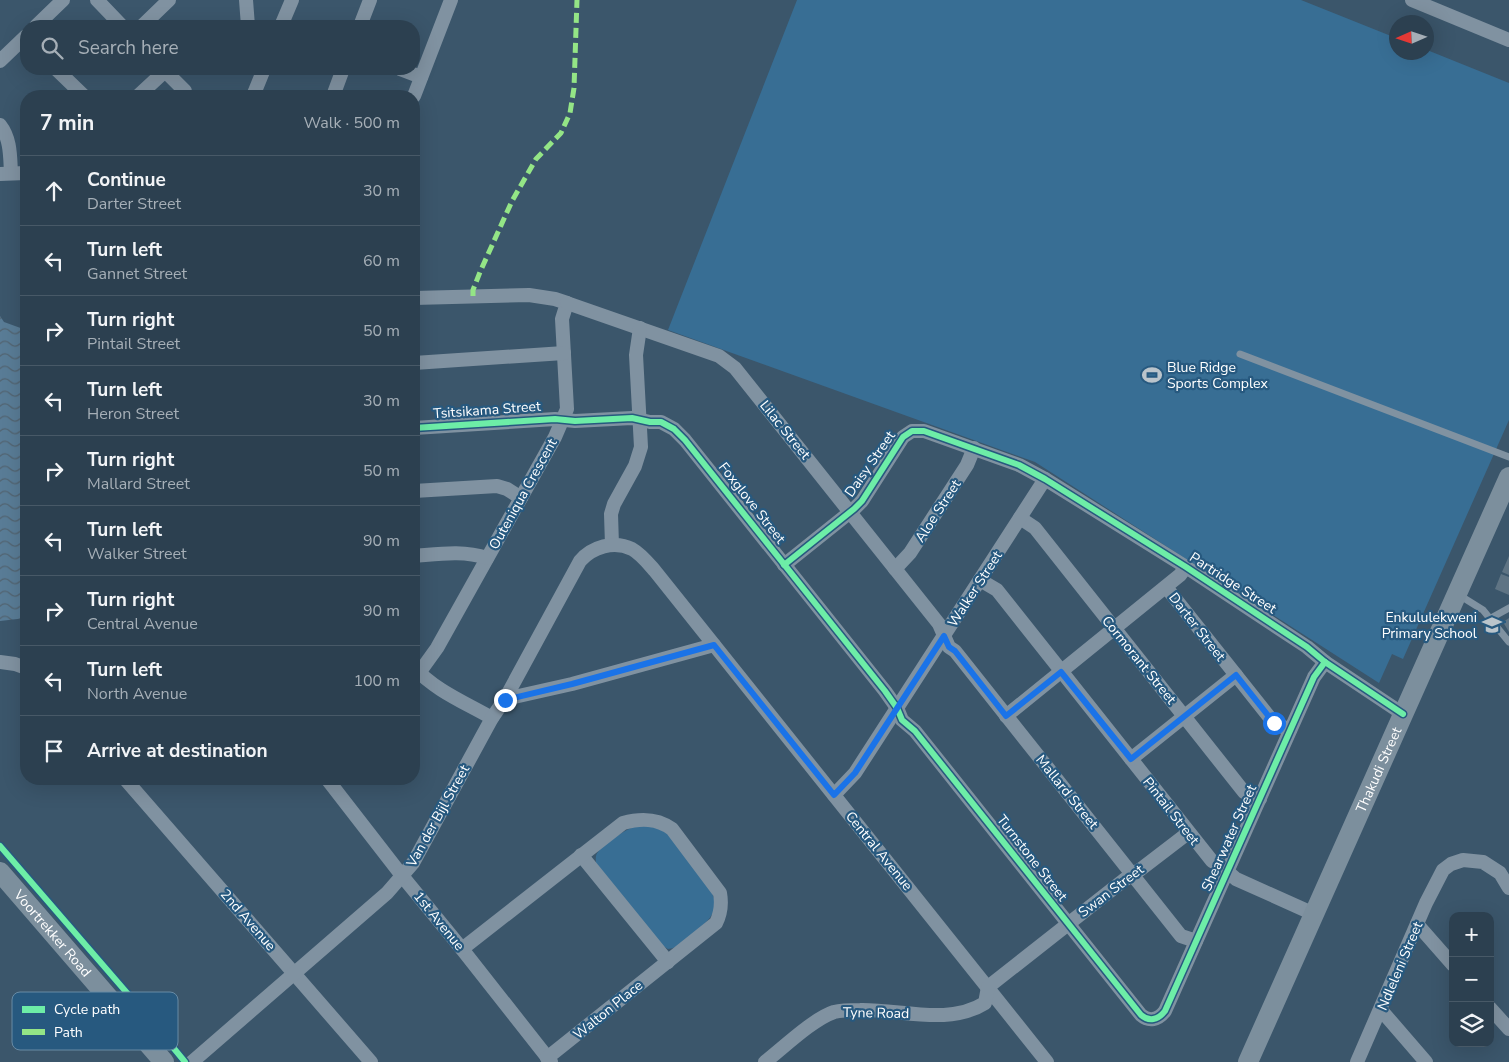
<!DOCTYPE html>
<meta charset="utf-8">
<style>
:root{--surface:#2c4050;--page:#344757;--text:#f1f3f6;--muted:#a6afb7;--line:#485967}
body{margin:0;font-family:"Nunito Sans",sans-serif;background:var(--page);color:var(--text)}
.controls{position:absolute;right:15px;bottom:15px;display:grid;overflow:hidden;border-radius:10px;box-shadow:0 5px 20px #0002}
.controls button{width:45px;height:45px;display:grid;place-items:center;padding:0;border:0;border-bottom:1px solid var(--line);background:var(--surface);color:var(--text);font:25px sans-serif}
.compass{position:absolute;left:1389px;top:15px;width:45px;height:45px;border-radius:50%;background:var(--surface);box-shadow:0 5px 20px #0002;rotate:267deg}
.stop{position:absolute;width:15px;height:15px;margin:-11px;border:4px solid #1a73e8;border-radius:50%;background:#fff}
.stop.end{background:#1a73e8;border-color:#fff;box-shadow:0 1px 5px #0008}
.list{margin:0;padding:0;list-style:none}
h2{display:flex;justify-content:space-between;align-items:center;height:65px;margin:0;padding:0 20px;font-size:21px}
h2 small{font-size:16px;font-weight:400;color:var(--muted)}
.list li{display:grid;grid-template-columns:32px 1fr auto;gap:15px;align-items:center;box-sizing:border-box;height:70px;padding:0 20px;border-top:1px solid var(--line)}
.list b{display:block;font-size:19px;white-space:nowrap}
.list p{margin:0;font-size:16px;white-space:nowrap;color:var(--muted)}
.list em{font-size:16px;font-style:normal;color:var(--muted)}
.icon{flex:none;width:28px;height:28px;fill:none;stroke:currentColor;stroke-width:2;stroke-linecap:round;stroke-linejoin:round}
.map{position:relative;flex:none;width:1509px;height:1062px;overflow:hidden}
.search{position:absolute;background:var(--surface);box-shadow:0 5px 20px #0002;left:20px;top:20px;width:400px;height:55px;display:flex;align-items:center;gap:12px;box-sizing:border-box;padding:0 18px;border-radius:20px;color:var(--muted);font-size:19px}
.panel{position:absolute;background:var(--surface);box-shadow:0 5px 20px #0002;left:20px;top:90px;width:400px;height:695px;border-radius:20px}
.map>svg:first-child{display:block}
</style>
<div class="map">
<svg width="1509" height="1062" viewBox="0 0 1509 1062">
<defs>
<pattern id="water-waves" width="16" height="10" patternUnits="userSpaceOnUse" patternTransform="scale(1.25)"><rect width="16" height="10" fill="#597c96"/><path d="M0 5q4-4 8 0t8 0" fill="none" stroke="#526471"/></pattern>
</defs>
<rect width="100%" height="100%" fill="#3b566b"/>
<g fill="#386e94">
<polygon points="797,0 1301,0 1396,38 1396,52 1426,52 1427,50 1509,83 1509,420 1403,659 1392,654 1379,683 1035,462 668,330"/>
<path d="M639 825 658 828 668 834C679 849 713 885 715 902 716 914 706 923 697 930 689 937 680 948 668 949L663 946 596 863C596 859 595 855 598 852 605 842 628 828 639 825Z"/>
</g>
<polygon fill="url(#water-waves)" points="0,316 4,322 26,330 26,618 0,621"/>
<g fill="#5f7484">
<polygon points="1509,556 1509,575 1502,572"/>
<polygon points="1501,574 1509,577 1509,595 1495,589"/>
<polygon points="1509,618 1509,632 1503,622"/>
</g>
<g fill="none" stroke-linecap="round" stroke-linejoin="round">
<polyline stroke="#8092a1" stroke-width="2.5" stroke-dasharray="2.5 4" stroke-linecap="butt" points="0,846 9,857"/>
<g stroke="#8092a1" stroke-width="7">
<polyline points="1240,354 1509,457"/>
<polyline points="1459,595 1483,610 1509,642"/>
<polyline points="1491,618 1509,608"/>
</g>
<g stroke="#8092a1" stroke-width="14">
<polyline points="97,0 122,26"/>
<polyline points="246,0 248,26"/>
<polyline points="1412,0 1509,40"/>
<polyline points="36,26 63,0"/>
<polyline points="142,26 169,0"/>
<polyline points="281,26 292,0"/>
<polyline points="360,26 370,0"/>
<polyline points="0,61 26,36"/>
<polyline points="56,69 84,96"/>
<polyline points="163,69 185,91"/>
<polyline points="400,69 421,77"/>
<polyline points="138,96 165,71"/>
<polyline points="253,96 264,69"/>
<polyline points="333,96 343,69"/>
<polyline points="414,96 451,0"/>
<path d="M0 125C11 139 10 157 11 173"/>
<polyline points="0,174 26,173"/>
<polyline points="414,298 529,295 555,299 567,303 562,319 567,409 555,437 437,648 419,673"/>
<polyline points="567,303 719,356 735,368 939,624 949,647 955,651 1181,936 1196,941"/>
<polyline points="414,363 564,353"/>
<path d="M414 428 555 419 575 421 632 418 650 422H661L674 429 685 440 885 691 897 708 902 720 915 731 1141 1015C1149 1022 1158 1020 1165 1011L1314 677 1325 662"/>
<polyline points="414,491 497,486 507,489 521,498"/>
<polyline points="1020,518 1035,528 1244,792 1260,799"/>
<polyline points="612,545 611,514 614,504 635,466 641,447 636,355 640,328"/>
<path d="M414 556C439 554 463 550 487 558"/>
<polyline points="784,565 854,509 862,501 903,437 912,431 924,431 1019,465 1045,479 1186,567 1307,647 1325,662 1403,714"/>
<polyline points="895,569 910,553 967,465 974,448"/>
<polyline points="980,580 997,590 1212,861 1220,865 1236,879 1314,914"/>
<polyline points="1166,587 1274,723 1290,730"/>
<polyline points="0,662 15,664 26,668"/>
<path d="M414 667C434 690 466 703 492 718"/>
<polyline points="505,699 572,684 714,645"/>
<polyline points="1006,716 1180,575 1186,567"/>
<polyline points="1131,759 1236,675"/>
<polyline points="125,779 371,1062"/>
<polyline points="327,779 403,877 462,949 551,1062"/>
<polyline points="834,795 855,773 1045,479"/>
<polyline points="581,855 668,962"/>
<polyline points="1417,924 1453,965"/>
<path d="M462 949 623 823C641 818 657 818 672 829L720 893C722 904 721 913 716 923L547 1058"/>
<polyline points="1490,1008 1509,1029"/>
<polyline points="1381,1010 1426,1062"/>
<path d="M192 1062 387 893 413 863 492 718 505 699 580 561C592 547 614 540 632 549 641 554 648 563 655 571L1047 1062"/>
<path d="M765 1062C783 1048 813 1019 834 1012 842 1010 852 1010 860 1010 900 1009 949 1026 985 1003L988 987 1124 880 1141 869 1188 833"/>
<polyline points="1357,1062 1426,903 1443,870 1451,864 1463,860 1483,862 1500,873 1509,888"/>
</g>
<g stroke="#7c8f9d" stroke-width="20">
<path id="s1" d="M0 872 164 1062"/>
<path id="s2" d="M1248 1062 1509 477"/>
</g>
<polyline stroke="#94e586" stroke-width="5" stroke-dasharray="10 5" stroke-linecap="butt" points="473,296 473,290 480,272 512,201 536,159 561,133 570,113 574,88 577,0"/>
<defs>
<g id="cycleway">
<path d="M414 428 555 419 575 421 632 418 650 422H661L674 429 685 440 885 691 897 708 902 720 915 731 1141 1015C1149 1022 1158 1020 1165 1011L1314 677 1325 662"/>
<polyline points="784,565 854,509 862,501 903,437 912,431 924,431 1019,465 1045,479 1186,567 1307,647 1325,662 1403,714"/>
<polyline points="0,846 153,1023 185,1062"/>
</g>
</defs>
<use href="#cycleway" stroke="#27597f" stroke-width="9"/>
<use href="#cycleway" stroke="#6deda7" stroke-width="6"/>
</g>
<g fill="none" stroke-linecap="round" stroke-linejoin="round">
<polyline stroke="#1a73e8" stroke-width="6" points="505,700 572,684 714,645 834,795 855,773 944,636 949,647 955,651 1006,716 1061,672 1131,759 1236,675 1274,723"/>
</g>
<defs>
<symbol id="stadium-bare" viewBox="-9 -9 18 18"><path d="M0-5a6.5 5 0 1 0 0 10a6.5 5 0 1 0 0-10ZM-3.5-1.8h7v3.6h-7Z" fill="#bac4cb" stroke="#27597f" stroke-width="2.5" paint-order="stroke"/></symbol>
<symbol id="school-bare" viewBox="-9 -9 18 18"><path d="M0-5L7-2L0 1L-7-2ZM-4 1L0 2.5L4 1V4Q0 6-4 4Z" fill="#bac4cb" stroke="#27597f" stroke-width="2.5" paint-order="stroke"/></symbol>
</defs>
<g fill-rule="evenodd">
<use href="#stadium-bare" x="1138" y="361" width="28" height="28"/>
<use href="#school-bare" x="1478" y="611" width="28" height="28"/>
</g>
<g text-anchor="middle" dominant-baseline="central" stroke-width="4.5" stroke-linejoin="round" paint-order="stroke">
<g font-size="14" fill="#fff" stroke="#27597f" text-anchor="start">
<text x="1167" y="367">Blue Ridge<tspan x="1167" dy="16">Sports Complex</tspan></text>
<text x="1477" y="617" text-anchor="end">Enkululekweni<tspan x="1477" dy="16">Primary School</tspan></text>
</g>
<g font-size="14" fill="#fff" stroke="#27597f">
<text transform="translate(487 410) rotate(-4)">Tsitsikama Street</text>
<text transform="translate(785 430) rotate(51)">Lilac Street</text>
<text transform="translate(870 464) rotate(-55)">Daisy Street</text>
<text transform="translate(523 494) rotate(-61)">Outeniqua Crescent</text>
<text transform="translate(752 503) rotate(52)">Foxglove Street</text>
<text transform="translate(938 511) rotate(-57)">Aloe Street</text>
<text transform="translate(1233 583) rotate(33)">Partridge Street</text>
<text transform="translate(975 589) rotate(-57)">Walker Street</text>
<text transform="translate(1197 627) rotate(52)">Darter Street</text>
<text transform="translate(1139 660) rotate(51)">Cormorant Street</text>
<text stroke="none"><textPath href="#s2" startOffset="320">Thakudi Street</textPath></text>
<text transform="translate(1067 792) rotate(51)">Mallard Street</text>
<text transform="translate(1171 811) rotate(52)">Pintail Street</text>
<text transform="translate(438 816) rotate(-61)">Van der Bijl Street</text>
<text transform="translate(1229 838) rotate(-66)">Shearwater Street</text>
<text transform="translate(879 851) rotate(51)">Central Avenue</text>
<text transform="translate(1032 858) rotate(52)">Turnstone Street</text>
<text transform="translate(1111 891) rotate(-37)">Swan Street</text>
<text transform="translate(248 920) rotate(49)">2nd Avenue</text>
<text transform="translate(439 921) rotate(51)">1st Avenue</text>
<text stroke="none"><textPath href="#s1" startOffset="81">Voortrekker Road</textPath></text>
<text transform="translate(1400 966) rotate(-67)">Ndleleni Street</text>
<text transform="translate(608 1010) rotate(-39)">Walton Place</text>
<text transform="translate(876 1013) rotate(1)">Tyne Road</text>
</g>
</g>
<rect x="12" y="992" width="166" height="58" rx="8" fill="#27597f" stroke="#688ba5" stroke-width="1"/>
<rect x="22" y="1006" width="23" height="7" fill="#6deda7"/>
<rect x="22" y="1029" width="23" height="6" fill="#94e586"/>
<g font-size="14" fill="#fff">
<text x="54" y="1014">Cycle path</text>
<text x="54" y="1037">Path</text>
</g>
</svg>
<div class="controls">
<button>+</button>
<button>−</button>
<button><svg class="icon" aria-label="layers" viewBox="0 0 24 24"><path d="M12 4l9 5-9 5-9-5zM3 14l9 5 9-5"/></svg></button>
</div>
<svg class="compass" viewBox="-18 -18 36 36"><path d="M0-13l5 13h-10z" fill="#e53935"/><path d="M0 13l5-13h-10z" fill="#a6afb7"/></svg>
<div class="stop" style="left:1274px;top:723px"></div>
<div class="stop end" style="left:505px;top:700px"></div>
<div class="search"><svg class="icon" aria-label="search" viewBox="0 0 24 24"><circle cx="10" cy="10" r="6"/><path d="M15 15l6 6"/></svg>Search here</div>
<section class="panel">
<h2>7 min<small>Walk · 500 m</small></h2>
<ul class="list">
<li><svg class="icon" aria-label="ahead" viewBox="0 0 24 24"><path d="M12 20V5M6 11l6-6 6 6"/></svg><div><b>Continue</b><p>Darter Street</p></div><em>30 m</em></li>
<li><svg class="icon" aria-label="left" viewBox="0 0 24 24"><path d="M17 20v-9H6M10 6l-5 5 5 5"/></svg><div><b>Turn left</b><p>Gannet Street</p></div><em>60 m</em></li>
<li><svg class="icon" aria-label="right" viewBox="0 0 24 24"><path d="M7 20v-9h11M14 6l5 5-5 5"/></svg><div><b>Turn right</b><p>Pintail Street</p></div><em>50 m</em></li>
<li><svg class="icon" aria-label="left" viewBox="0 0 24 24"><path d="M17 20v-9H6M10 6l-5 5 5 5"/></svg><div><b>Turn left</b><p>Heron Street</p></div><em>30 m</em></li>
<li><svg class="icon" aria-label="right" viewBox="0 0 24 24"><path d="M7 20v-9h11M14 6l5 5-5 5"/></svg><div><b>Turn right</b><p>Mallard Street</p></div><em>50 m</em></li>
<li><svg class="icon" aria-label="left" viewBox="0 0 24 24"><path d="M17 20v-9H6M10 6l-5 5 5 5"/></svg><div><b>Turn left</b><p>Walker Street</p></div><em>90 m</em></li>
<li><svg class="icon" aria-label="right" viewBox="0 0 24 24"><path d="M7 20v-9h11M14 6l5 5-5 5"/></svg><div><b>Turn right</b><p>Central Avenue</p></div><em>90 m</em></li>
<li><svg class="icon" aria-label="left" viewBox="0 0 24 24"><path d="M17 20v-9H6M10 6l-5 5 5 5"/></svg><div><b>Turn left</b><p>North Avenue</p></div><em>100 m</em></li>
<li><svg class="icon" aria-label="arrive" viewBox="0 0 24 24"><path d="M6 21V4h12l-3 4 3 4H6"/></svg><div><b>Arrive at destination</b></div></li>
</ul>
</section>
</div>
